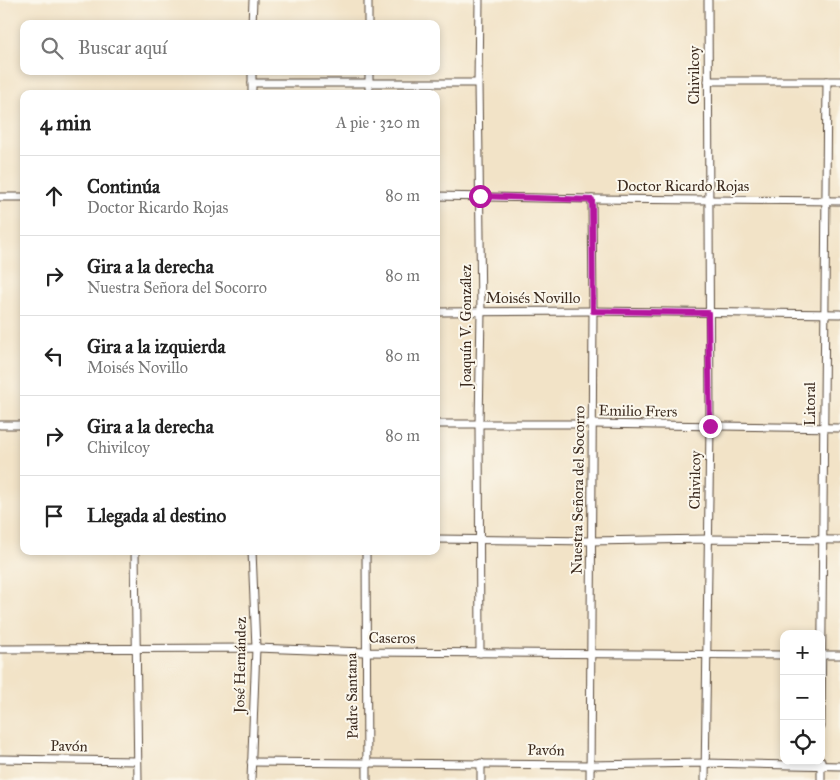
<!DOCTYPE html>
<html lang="es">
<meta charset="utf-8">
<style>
:root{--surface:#fff;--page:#f6f6f6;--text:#222;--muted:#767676;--line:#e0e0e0}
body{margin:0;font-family:"IM FELL Great Primer",serif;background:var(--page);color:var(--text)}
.controls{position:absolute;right:15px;bottom:15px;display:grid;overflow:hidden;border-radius:10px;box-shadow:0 2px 8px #0003}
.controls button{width:45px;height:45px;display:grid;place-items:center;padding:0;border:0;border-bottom:1px solid var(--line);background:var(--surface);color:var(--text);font:25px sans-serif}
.stop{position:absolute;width:15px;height:15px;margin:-11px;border:4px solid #b5179e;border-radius:50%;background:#fff}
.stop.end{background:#b5179e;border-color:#fff;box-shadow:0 1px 5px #0008}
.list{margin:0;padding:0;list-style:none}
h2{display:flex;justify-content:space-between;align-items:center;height:65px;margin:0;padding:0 20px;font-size:21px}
h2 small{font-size:16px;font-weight:400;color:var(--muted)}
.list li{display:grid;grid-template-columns:32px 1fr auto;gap:15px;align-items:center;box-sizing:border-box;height:80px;padding:0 20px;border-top:1px solid var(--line)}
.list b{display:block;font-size:19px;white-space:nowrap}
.list p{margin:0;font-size:16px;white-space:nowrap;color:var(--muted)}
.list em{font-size:16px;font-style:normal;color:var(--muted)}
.icon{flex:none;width:28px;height:28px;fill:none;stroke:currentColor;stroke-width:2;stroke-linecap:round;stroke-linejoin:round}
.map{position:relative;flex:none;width:840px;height:780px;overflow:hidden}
.search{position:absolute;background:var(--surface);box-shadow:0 2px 8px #0003;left:20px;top:20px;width:420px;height:55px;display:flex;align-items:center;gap:12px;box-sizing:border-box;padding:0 18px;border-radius:10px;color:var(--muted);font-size:19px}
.panel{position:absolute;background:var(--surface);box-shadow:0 2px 8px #0003;left:20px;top:90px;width:420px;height:465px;border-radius:10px}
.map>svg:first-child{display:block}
</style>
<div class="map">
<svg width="840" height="780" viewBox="0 0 840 780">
<rect width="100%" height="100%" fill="#fbf7ec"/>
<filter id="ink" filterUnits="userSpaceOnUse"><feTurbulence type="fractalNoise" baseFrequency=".02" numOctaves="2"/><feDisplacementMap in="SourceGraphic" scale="10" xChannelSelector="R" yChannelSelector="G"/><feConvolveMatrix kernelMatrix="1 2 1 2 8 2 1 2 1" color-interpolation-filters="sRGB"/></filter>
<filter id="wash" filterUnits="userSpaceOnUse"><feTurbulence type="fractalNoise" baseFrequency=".0096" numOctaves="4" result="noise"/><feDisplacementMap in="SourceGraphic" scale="20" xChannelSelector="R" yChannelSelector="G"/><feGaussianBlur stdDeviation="1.12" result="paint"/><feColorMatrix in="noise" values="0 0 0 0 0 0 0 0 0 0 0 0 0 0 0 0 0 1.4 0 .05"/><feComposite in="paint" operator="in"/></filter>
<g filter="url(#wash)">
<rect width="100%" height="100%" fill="#f2e3c7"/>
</g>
<g filter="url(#ink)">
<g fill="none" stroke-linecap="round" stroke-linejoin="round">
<defs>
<g id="minor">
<polyline points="368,0 368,24"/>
<polyline points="479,0 478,83 481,312 479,423 480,653"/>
<polyline points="252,24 253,0"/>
<polyline points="369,71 369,94"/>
<polyline points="708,81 840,81"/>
<polyline points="252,83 478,83"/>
<polyline points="252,94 252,71"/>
<polyline points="436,196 592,199 840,201"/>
<polyline points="0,197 24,197"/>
<polyline points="436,312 593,311 840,314"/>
<polyline points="436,424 592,424 840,428"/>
<polyline points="0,425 24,425"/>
<polyline points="436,539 590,541 708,539 840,540"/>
<polyline points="135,551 138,780"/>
<polyline points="366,551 367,780"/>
<polyline points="0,649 256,648 365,652 784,655"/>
<polyline points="821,655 840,655"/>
<polyline points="821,727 827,81"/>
<polyline points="0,759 137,761"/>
<polyline points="251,762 590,765 705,763 840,766"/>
<polyline points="251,780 256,648 252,551"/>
<polyline points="481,780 481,763"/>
<polyline points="590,780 593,311 592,199"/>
<polyline points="705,780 710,426 708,0"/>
<polyline points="821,780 821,761"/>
</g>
</defs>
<use href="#minor" stroke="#564637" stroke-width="9"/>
<use href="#minor" stroke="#fff" stroke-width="7"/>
</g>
</g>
<g fill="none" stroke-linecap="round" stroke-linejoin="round" filter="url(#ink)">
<polyline stroke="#b5179e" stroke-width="6" points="480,196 592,200 593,311 708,313 710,426"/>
</g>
<g text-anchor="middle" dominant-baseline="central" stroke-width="4" stroke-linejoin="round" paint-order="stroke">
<g font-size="15" fill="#3b2a1e" stroke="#fbf7ec">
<text transform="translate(694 75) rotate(-90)">Chivilcoy</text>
<text x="683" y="186">Doctor Ricardo Rojas</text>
<text x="533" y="298">Moisés Novillo</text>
<text transform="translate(466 326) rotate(-90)">Joaquín V. González</text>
<text transform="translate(810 404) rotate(-90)">Litoral</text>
<text transform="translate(638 411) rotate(1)">Emilio Frers</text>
<text transform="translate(695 480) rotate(-89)">Chivilcoy</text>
<text transform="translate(578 490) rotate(-89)">Nuestra Señora del Socorro</text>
<text transform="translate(392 638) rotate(1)">Caseros</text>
<text transform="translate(240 665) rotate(-89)">José Hernández</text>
<text transform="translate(352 696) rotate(-91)">Padre Santana</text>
<text transform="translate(69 746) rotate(1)">Pavón</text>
<text transform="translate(546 750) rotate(1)">Pavón</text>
</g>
</g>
</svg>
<div class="controls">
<button>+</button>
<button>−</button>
<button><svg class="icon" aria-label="locate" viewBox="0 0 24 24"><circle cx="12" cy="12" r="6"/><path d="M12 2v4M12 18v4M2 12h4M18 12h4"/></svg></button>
</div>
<div class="stop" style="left:480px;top:196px"></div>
<div class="stop end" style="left:710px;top:426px"></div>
<div class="search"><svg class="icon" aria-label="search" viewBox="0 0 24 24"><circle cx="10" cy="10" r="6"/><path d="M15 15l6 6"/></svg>Buscar aquí</div>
<section class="panel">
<h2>4 min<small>A pie · 320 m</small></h2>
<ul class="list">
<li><svg class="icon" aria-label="ahead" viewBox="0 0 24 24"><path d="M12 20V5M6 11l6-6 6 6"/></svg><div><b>Continúa</b><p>Doctor Ricardo Rojas</p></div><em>80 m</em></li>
<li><svg class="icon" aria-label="right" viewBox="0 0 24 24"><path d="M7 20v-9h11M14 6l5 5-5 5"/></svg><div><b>Gira a la derecha</b><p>Nuestra Señora del Socorro</p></div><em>80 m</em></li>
<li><svg class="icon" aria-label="left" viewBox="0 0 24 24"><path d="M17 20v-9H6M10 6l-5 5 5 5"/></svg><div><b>Gira a la izquierda</b><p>Moisés Novillo</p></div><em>80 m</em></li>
<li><svg class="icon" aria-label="right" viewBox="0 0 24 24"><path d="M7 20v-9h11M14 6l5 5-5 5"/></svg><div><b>Gira a la derecha</b><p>Chivilcoy</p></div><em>80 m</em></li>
<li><svg class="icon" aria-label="arrive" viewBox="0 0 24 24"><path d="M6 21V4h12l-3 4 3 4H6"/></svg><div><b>Llegada al destino</b></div></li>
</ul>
</section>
</div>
